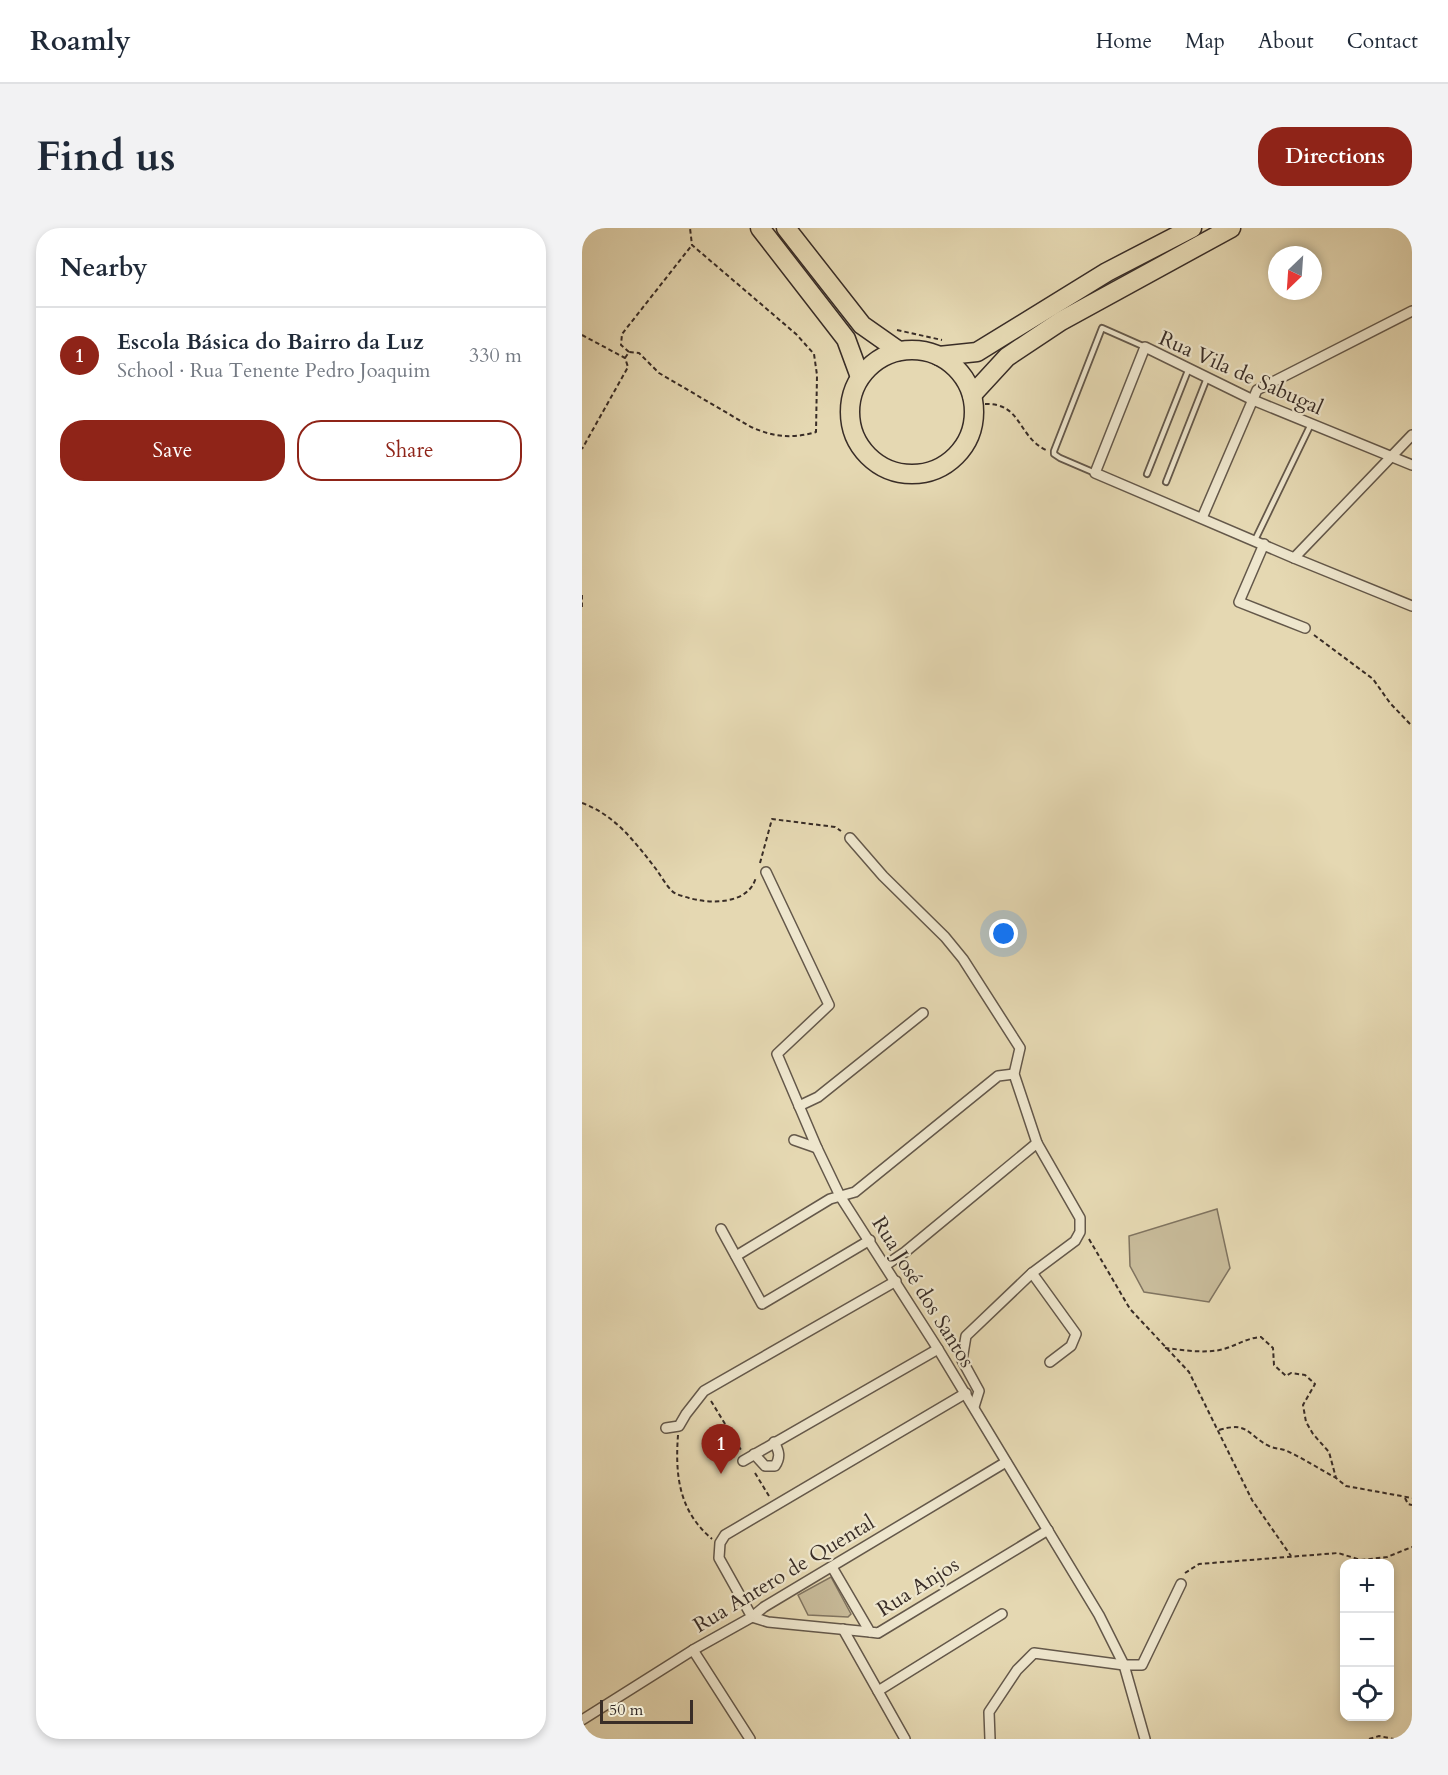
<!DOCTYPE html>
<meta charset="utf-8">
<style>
:root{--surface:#fff;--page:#f2f2f3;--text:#1f2937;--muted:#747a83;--line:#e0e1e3;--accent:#8f2418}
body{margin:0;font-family:Cardo,serif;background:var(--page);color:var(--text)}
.controls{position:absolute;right:18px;bottom:18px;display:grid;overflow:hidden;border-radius:12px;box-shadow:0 3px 9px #0003}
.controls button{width:54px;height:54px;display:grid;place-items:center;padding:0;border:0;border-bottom:2px solid var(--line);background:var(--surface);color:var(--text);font:30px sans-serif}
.compass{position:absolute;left:686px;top:18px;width:54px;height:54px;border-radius:50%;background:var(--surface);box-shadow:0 3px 9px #0003;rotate:205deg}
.scale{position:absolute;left:18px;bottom:15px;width:93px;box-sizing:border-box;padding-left:6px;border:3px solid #392d27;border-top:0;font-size:16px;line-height:21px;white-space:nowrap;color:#392d27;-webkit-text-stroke:4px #eee6cd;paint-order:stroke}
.you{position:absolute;left:422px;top:706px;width:21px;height:21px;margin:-15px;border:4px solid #fff;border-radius:50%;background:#1a73e8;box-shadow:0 0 0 9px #1a73e833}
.badge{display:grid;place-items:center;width:39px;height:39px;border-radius:50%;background:var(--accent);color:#fff;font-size:20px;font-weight:700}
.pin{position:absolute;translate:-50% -50px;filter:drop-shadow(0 2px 3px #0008)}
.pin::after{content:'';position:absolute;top:32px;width:21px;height:18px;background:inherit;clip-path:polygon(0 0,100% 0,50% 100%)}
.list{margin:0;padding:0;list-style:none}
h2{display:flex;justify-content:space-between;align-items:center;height:78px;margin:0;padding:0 24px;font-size:26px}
h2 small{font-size:20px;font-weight:400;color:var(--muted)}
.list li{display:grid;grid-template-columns:39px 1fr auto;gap:18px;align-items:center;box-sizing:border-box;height:96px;padding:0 24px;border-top:2px solid var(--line)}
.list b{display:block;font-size:22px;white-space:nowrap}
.list p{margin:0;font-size:20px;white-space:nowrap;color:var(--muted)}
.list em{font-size:20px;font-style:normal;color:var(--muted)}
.actions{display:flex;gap:12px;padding:18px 24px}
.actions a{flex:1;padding:14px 0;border:2px solid var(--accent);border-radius:24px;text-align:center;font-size:21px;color:var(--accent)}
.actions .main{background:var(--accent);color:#fff}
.icon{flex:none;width:33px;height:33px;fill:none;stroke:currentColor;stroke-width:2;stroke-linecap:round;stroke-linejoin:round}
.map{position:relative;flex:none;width:830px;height:1511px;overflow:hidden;border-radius:24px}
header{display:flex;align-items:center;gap:36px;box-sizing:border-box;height:84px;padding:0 30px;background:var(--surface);border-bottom:2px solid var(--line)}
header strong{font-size:28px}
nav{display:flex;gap:33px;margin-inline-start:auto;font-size:21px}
.intro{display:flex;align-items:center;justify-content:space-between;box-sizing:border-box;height:144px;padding:0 36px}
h1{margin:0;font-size:42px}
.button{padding:15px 27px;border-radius:24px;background:var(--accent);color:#fff;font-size:21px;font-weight:700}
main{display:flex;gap:36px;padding:0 36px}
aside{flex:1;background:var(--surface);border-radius:24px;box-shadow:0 3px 9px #0003}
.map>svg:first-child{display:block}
</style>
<header>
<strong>Roamly</strong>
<nav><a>Home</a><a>Map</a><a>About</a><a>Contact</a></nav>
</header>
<div class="intro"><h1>Find us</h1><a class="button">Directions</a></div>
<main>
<aside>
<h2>Nearby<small></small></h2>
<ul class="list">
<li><span class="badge">1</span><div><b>Escola Básica do Bairro da Luz</b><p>School · Rua Tenente Pedro Joaquim</p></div><em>330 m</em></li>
</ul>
<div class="actions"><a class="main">Save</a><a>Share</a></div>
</aside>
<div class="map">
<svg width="830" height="1511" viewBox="0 0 830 1511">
<rect width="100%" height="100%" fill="#e5d8b2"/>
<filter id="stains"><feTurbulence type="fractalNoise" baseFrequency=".00333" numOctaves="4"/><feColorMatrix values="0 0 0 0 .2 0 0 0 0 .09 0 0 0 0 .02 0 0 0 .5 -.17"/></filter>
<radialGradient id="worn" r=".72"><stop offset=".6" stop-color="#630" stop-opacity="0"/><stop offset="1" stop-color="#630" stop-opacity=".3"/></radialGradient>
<g fill="#c8bb9a" stroke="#807460" stroke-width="1.5">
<polygon points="635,981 648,1040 627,1074 562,1064 548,1038 547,1008"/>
<polygon points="249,1349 269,1386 266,1389 226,1387 216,1367"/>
</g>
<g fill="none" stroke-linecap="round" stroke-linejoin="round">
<defs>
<g id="lane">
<polyline points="513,245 478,230 472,226 472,223 520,100 563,119"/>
<polyline points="565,246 607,140"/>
<polyline points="584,254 625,150"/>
<polyline points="673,312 729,196"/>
</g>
<g id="street">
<polyline points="830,237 671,172 563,119 513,245 712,330 830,378"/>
<polyline points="620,290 675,162 830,83"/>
<polyline points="682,316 657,374 723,400"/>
<polyline points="712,330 830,207"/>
<polyline points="268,610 301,648 363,709 381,731 438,820 432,846 455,915"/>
<polyline points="184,644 247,777 195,826 235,920 258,968 356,1121 517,1387 542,1437 563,1511"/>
<polyline points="217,878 236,869 341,785"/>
<polyline points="212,912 235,920"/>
<polyline points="139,1001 180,1076 288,1012"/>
<polyline points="154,1028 248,971 273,964 416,848 432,846"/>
<polyline points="304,1037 323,1024 455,915 498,990 498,1004 493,1013 450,1045 384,1108 380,1132 397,1163 392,1179"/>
<polyline points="450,1045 494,1106 489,1118 468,1134"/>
<polyline points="84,1200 97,1198 104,1186 122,1163 314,1053"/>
<path d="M172 1226 183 1238H193C199 1229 197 1223 192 1214"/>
<polyline points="161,1233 356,1121"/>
<polyline points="250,1339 288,1404 296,1405 466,1302"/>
<polyline points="261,1401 323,1511"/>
<polyline points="288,1404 186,1394 170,1389 137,1330 138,1315 143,1307 384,1165"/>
<polyline points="111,1422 168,1511"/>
<polyline points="296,1463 420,1386"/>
<polyline points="0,1492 111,1422 170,1389 182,1379 424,1234"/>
<polyline points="408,1511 407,1484 435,1442 452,1425 542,1437 560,1437 599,1356"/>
</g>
<g id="highway">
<polyline points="178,0 264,111 278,149"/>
<polyline points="204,0 280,97 317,123"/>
<circle cx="330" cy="184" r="62"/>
<polyline points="357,128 395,124 525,44 610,0"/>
<polyline points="390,167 425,129 479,93 649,0"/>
</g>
</defs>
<use href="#lane" stroke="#64584a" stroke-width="8"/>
<use href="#street" stroke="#64584a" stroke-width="12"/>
<use href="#highway" stroke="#392d27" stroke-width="21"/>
<g stroke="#392d27" stroke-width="2" stroke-dasharray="4.5 3" stroke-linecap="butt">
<polyline points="0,12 4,0"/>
<polyline points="315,102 360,112"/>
<polyline points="0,107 43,130 46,139 0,221"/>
<polyline points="47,124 39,117 40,106 110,17"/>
<path d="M43 130 47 124 57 125 77 145 169 199C192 209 210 211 234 204L235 147 232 126 214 106 110 17 108 0"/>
<path d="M403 176C440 175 435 208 464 222"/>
<polyline points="0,367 0,380"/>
<polyline points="732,407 791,451 808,475 830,498"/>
<path d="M0 575C33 587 53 614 74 641 79 648 84 657 90 663 94 667 101 668 107 670 128 676 167 677 174 649"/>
<polyline points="178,635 190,591 253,599 259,603"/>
<polyline points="507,1011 548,1081 607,1144 670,1272 709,1328"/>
<path d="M583 1120C602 1122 623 1126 642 1121 655 1117 665 1110 679 1109L691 1120 692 1137 704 1148 709 1145 723 1147 733 1156 721 1177 724 1194 731 1206 747 1224 754 1250 764 1258 830 1270"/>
<polyline points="129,1173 159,1222"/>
<path d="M637 1202C667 1193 665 1207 687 1218 692 1221 699 1220 705 1223 722 1231 738 1241 754 1250"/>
<path d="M96 1207C93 1248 97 1283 130 1311"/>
<polyline points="173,1245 187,1268"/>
<polyline points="823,1270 826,1276 830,1277"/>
<polyline points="603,1345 617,1336 756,1325 779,1332 805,1329 830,1319"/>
<polyline points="787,1511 797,1508 812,1511"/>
<polyline points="828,1511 830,1510"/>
</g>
<use href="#lane" stroke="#eee6cd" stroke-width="4.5"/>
<use href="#street" stroke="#eee6cd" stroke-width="9"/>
<use href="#highway" stroke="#e5d8b2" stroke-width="18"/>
</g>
<g text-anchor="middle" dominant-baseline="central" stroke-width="4.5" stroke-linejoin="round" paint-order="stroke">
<g font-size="21" fill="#392d27" stroke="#eee6cd">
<text transform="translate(659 145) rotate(24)">Rua Vila de Sabugal</text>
<text transform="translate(341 1064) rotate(58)">Rua José dos Santos</text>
<text transform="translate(202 1346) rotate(-31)">Rua Antero de Quental</text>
<text transform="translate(336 1359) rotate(-32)">Rua Anjos</text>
</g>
</g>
<rect width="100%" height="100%" filter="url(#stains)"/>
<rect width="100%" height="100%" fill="url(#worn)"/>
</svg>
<div class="controls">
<button>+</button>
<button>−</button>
<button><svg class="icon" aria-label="locate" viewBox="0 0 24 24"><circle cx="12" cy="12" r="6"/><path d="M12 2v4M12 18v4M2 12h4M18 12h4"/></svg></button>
</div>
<svg class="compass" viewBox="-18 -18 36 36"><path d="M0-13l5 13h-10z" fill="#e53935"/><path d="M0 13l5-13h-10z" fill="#747a83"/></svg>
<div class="scale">50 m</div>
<div class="you"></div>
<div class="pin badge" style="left:139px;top:1246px">1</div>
</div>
</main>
